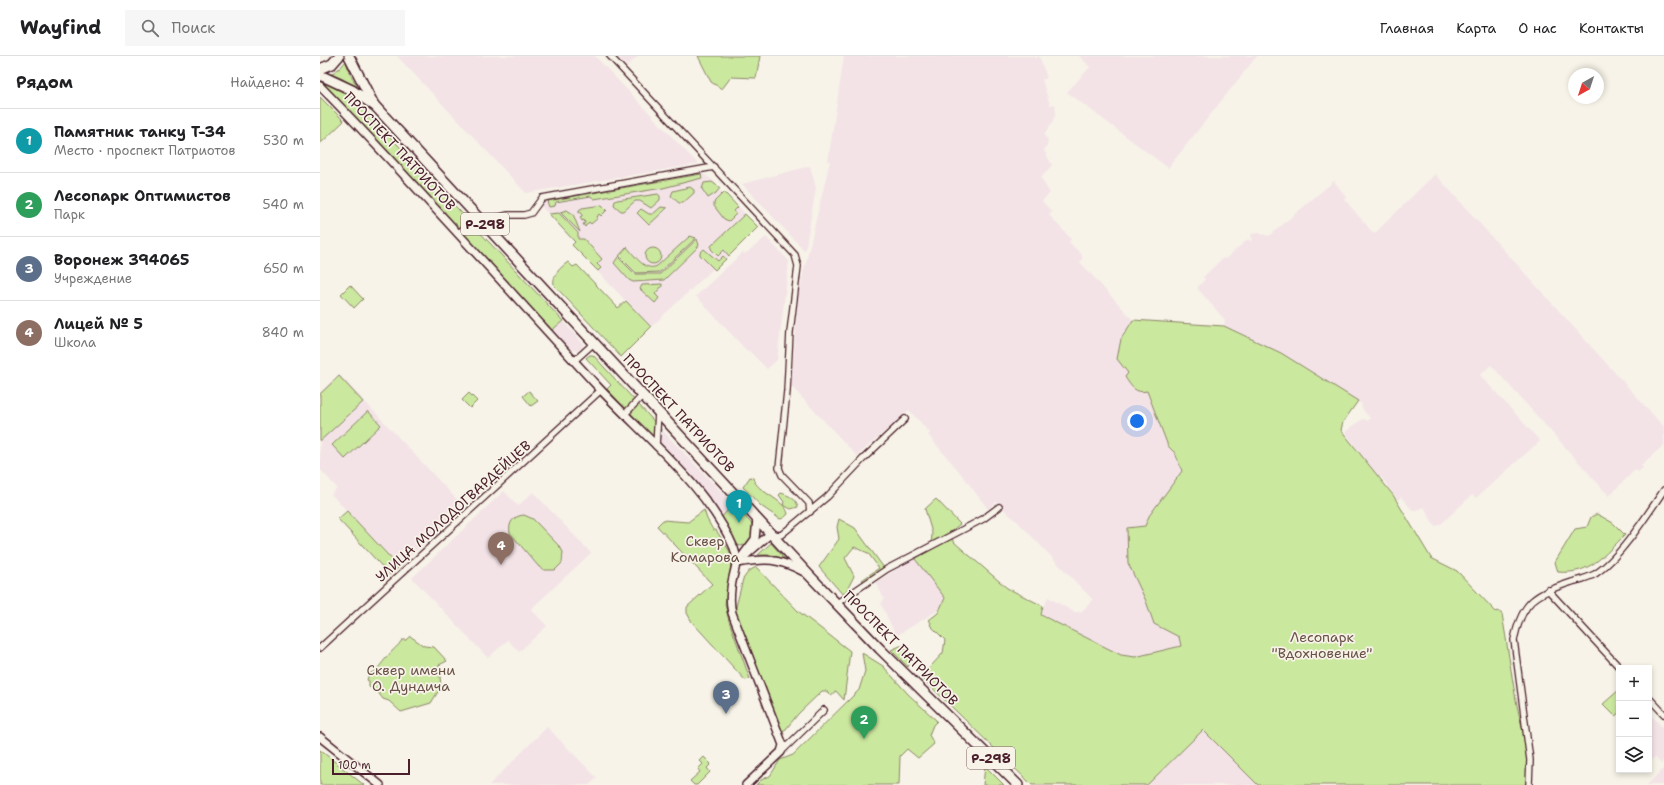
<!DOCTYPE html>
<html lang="ru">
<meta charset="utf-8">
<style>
:root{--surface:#fff;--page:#f6f6f6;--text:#202124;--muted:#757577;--line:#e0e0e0;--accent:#d1495b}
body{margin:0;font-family:"Shantell Sans",sans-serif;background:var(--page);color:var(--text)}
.controls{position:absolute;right:12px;bottom:12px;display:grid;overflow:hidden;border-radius:0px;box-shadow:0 2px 6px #0003}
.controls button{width:36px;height:36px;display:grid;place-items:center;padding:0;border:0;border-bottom:1px solid var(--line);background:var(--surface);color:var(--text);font:20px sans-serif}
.compass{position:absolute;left:1248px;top:12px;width:36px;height:36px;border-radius:50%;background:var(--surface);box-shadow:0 2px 6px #0003;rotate:219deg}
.scale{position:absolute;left:12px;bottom:10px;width:78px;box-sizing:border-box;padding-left:4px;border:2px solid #4a1f2b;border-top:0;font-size:11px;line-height:14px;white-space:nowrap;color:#4a1f2b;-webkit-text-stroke:3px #f7f3e8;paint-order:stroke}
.you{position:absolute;left:817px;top:365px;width:14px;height:14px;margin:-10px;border:3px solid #fff;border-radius:50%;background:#1a73e8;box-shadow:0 0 0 6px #1a73e833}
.badge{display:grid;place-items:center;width:26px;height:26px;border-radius:50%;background:var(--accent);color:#fff;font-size:13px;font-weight:700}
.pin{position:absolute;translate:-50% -33px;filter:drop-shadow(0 1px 2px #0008)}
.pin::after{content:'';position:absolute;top:21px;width:14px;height:12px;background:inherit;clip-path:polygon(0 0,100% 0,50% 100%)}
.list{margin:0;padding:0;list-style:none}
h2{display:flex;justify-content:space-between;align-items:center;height:52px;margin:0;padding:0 16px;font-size:17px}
h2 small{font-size:13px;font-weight:400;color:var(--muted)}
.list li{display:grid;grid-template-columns:26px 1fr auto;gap:12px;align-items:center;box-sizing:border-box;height:64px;padding:0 16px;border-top:1px solid var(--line)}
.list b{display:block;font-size:15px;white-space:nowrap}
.list p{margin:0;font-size:13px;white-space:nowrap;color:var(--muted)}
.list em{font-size:13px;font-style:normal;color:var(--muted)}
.icon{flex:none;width:22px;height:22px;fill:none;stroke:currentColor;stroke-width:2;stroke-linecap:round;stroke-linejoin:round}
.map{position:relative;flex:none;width:1344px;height:729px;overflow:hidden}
header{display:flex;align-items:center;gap:24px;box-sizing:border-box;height:56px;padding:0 20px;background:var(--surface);border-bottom:1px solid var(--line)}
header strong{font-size:19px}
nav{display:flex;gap:22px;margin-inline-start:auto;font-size:14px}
.search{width:280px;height:36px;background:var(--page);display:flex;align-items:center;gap:10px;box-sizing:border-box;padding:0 14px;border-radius:0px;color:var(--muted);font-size:15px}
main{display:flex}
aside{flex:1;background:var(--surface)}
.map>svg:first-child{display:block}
</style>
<header>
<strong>Wayfind</strong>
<div class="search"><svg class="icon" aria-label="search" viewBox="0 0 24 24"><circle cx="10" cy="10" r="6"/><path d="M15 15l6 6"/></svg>Поиск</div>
<nav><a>Главная</a><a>Карта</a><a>О нас</a><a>Контакты</a></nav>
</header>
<main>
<aside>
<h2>Рядом<small>Найдено: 4</small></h2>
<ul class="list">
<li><span class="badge" style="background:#0f9aa8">1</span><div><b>Памятник танку Т-34</b><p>Место · проспект Патриотов</p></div><em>530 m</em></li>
<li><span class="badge" style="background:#2e9e5b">2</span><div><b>Лесопарк Оптимистов</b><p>Парк</p></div><em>540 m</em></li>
<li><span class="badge" style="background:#5c6f8a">3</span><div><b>Воронеж 394065</b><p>Учреждение</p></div><em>650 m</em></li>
<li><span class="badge" style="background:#8d6e63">4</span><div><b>Лицей № 5</b><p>Школа</p></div><em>840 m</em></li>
</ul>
</aside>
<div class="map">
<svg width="1344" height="729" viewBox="0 0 1344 729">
<rect width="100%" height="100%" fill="#f7f3e8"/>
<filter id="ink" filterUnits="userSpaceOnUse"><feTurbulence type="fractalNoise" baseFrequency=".025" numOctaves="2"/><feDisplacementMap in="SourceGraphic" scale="8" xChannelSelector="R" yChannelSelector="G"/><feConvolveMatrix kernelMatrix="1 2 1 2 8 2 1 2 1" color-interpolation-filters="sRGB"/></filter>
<g filter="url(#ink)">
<g fill="#f3e3e7">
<polygon points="77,0 275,0 378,108 206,137"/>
<polygon points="297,0 318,0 307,10"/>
<polygon points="524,0 714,0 715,2 719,0 727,22 722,24 730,49 735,48 736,57 733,65 724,79 728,84 727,90 724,94 732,109 721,122 730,137 722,145 732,156 729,159 751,183 749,186 762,199 762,204 760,206 813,264 801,283 827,335 848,390 855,397 862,415 829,460 825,470 808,472 826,545 834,568 859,581 861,590 815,601 800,599 721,559 728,541 754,556 761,556 773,544 696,464 695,464 676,446 668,453 638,414 608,379 610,377 589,354 537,400 471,330 479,235 510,105 508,105"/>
<polygon points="759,0 937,0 848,112 747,36 770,11"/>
<polygon points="490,110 496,132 485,195 422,128"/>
<polygon points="384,118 396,127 400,132 400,134 402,137 404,136 438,171 395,214 393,213 331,271 252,189 255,186 221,150 221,148 227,145 238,142"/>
<polygon points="1115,118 1344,371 1344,389 1321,409 1323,412 1318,416 1315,414 1289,440 1171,309 1160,319 1220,385 1156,442 1152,439 1121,468 1115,471 1104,451 1093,455 1081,441 1078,444 1061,421 1058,422 1025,376 1041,364 1045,363 1047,365 1050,362 1044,355 1041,350 1042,348 961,297 904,270 905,264 877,232 885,223 883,221 903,202 905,203 928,183 930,185 932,184 931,178 938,177 949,180 1014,125 1026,141 1024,143 1054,178"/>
<polygon points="446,181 469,205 457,304 447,313 428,294 427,295 376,240 423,196 425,198"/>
<polygon points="243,265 263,288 262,292 257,295 250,293 232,274"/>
<polygon points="19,318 143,450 79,511 11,438 17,432 0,413 0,336"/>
<polygon points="341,373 413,448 401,462 339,391"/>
<polygon points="184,435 198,450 213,436 271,497 211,553 227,570 199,596 188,584 168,602 92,522"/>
<polygon points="598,500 624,537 623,541 628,548 576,580 561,548 564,543 556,526"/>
<polygon points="1329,657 1344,673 1344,704 1341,708 1335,701 1329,707"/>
<polygon points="227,671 277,722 269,729 169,729"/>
<polygon points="883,673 938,729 827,729"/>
<polygon points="1344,712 1344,729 1327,729"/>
</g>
<g fill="#cbe89f" stroke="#8a8465">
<polygon points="378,0 440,0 436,22 411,21 402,33 391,26"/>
<polygon points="26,5 29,16 39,34 23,23 11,18 20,12"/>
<path d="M1 26C20 32 33 43 47 56L243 265 232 274Z"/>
<polygon points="0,41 24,65 0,88"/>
<polygon points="381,118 382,122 343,132 274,143 271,140 236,146 235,150 229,151 227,145"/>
<polygon points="392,126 400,132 396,137 388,142 382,133 384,127"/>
<polygon points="370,131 374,134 374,137 363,147 359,147 351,140 353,135"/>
<polygon points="404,136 418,151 414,155 416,158 409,165 404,163 394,150 394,146"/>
<polygon points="338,138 340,140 340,144 331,152 320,145 315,145 304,155 301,155 294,149 295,145 297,144"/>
<polygon points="282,149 287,154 281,160 279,158 277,161 278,162 271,168 269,166 265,171 263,168 265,167 264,164 262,165 260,161 262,160 261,156 259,157 259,154 262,152"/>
<polygon points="341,151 347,152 329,169 317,157 321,153 329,158 333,158"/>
<polygon points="247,154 253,158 260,176 240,156"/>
<polygon points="239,157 258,177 258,183 264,183 282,203 277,208 281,212 278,215 252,189 255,186 229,158"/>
<polygon points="425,158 438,171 409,200 404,194 398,200 391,193 391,190"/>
<path d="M370 180 376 182 340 216 316 217 299 200 307 191C315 200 325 216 337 210Z"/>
<polygon points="377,183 379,189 377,192 344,224 313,226 309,224 294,207 298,201 315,218 340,218"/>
<circle cx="333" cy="200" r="8"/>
<polygon points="384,193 398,205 403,200 406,203 395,214 380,199 380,197"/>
<path d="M248 206 253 211 257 209 298 252 306 245 331 271 301 301 234 229C232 219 240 212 248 206Z"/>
<polygon points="342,228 342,230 335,238 339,242 335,247 320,233 322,229"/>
<polygon points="30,229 43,243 34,252 21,238"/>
<path d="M813 264 904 270 961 297 1038 345 1023 366 1021 374 1073 439 1111 502 1137 515 1176 556 1178 555 1182 558C1187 587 1191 616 1196 644 1201 672 1213 701 1206 729H938L883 674 827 729H712L601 621 623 597 625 584 610 569 611 567 609 564 618 557 625 542 595 503 611 493 612 477 605 453 616 443 640 468 628 478 635 487 687 532 723 550 721 559 801 599 815 601 861 590 859 581 834 568 826 545 808 507 807 472 825 470 829 460 862 415 855 397 848 390 827 335C815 338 811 330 805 321L808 317 797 303 801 283Z"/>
<polygon points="270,299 273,299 341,373 339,389 287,333 291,329 266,302"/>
<polygon points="19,320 43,346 0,385 0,338"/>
<polygon points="209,335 218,345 211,350 203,340"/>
<polygon points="149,337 157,345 150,352 142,344"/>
<polygon points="48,355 61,369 25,403 12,389"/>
<path d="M430 421 433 422C437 437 465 443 468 458L464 462 460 463 441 450 423 431Z"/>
<path d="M461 437C468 439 477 443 478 451L471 453 463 449 464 446 459 439Z"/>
<polygon points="413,448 432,468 435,478 430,487 421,490 414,488 401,462"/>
<polygon points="384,454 387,463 393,474 396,474 410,496 411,512 405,548 409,565 430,623 425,624 372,566 367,557 367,551 392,528 337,470 343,464 368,466"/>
<polygon points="27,455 79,511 70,519 18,463"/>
<path d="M1277 458 1293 467 1305 479C1284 499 1270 519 1238 516L1235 506 1255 473 1267 471 1271 461Z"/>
<path d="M204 459 213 463 240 491 243 496 242 507 235 514H224L219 511 190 477C188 467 193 460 204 459Z"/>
<polygon points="519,463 535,472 564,512 544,526 542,524 559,512 548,497 534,491 525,502 534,520 524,540 499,511 519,483 517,471"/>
<polygon points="451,487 466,504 452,499 438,499"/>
<polygon points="436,511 478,555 530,595 524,644 516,635 511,639 506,635 502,635 478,658 466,673 459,677 415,555 423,523 429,515"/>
<path d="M90 580 104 590 114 591 127 605 119 609 121 631 111 647 81 656 69 645 63 643 57 635 49 631V625L47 624 49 618C59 613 60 609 67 601 72 594 78 591 82 584H86Z"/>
<polygon points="580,590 583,590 592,601 588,611 571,594"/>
<polygon points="542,597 563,610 588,638 617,665 613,669 609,679 614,688 598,702 587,693 580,700 579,729 436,729 441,724 450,720 460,704 473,699 539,634 545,615"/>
<polygon points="1299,634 1299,657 1295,660 1283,648"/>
<polygon points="0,694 44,729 0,729"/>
<polygon points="384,701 391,708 387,712 390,716 377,729 374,729 370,725 380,716 378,713 383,708 380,705"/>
<polygon points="665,710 684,729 663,729"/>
</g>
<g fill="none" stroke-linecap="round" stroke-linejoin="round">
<defs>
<g id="minor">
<polyline points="290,0 475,199 478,210 470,276 467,335 459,412 462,419 489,447 490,456"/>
<polyline points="163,166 187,159 204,159 211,157 222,142 394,111"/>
<polyline points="138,178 157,160"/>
<polyline points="254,305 274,287"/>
<polyline points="305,358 323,339"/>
<polyline points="336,390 338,356"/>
<polyline points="451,478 461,479 507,441 543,403 585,363"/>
<polyline points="1228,534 1300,612"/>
<polyline points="517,547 567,513 663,463 679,451"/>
<polyline points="0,592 281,334"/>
<polyline points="1329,642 1344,658"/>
<polyline points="461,696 504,654"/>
<path d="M1209 729 1210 704 1194 584C1202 545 1215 538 1252 526 1259 524 1268 522 1275 518 1299 503 1327 459 1344 434"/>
</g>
<g id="tertiary">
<path d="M0 30C95 128 186 231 279 332 324 380 388 431 414 492 420 507 412 518 411 533 410 541 410 549 412 557L463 689 461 696 426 729"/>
<polyline points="426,499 450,478"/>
<path d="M417 507C447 502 457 502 484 516"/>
<polyline points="417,507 435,483 437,463"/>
<polyline points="0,681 60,729"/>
</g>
<g id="trunk">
<polyline points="29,0 54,49"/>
<polyline points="0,13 12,8 19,0"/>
<polyline points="0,19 32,34 55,50 489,519 560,593 698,729"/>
</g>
</defs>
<use href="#minor" stroke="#4a1f2b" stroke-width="8"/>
<use href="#tertiary" stroke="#4a1f2b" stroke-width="10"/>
<use href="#trunk" stroke="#4a1f2b" stroke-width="12"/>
<use href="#minor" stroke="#f7f3e8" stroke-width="5.5"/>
<use href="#tertiary" stroke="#f7f3e8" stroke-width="7"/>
<use href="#trunk" stroke="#f7f3e8" stroke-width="9"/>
</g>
</g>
<g text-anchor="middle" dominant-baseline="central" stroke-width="3.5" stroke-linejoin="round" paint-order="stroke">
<g fill="#f7f3e8" stroke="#7e5f64" stroke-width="1">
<rect x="141" y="157" width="48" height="22" rx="3"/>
<rect x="647" y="691" width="48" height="22" rx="3"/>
</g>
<g font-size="13" font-weight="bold" fill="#4a1f2b">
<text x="165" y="168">Р-298</text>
<text x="671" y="702">Р-298</text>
</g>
<g font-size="14" fill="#4a1f2b" stroke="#f7f3e8">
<text transform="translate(80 95) rotate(47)">ПРОСПЕКТ ПАТРИОТОВ</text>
<text transform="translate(359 357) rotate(47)">ПРОСПЕКТ ПАТРИОТОВ</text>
<text transform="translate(133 455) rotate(-42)">УЛИЦА МОЛОДОГВАРДЕЙЦЕВ</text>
<text transform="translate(581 592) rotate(45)">ПРОСПЕКТ ПАТРИОТОВ</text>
</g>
<g font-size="14" fill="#6a5148" stroke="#f7f3e8">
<text x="385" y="485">Сквер<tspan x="385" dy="16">Комарова</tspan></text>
<text x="1002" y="581">Лесопарк<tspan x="1002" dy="16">"Вдохновение"</tspan></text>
<text x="91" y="614">Сквер имени<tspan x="91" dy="16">О. Дундича</tspan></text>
</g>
</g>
</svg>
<div class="controls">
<button>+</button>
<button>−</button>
<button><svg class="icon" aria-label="layers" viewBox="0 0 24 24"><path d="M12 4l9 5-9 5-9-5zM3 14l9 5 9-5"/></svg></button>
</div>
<svg class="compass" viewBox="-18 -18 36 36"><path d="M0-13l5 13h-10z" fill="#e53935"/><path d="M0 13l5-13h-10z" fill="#757577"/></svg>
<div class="scale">100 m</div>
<div class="you"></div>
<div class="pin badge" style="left:419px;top:467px;background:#0f9aa8">1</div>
<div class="pin badge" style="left:544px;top:683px;background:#2e9e5b">2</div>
<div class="pin badge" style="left:406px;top:658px;background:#5c6f8a">3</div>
<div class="pin badge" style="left:181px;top:509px;background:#8d6e63">4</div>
</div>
</main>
